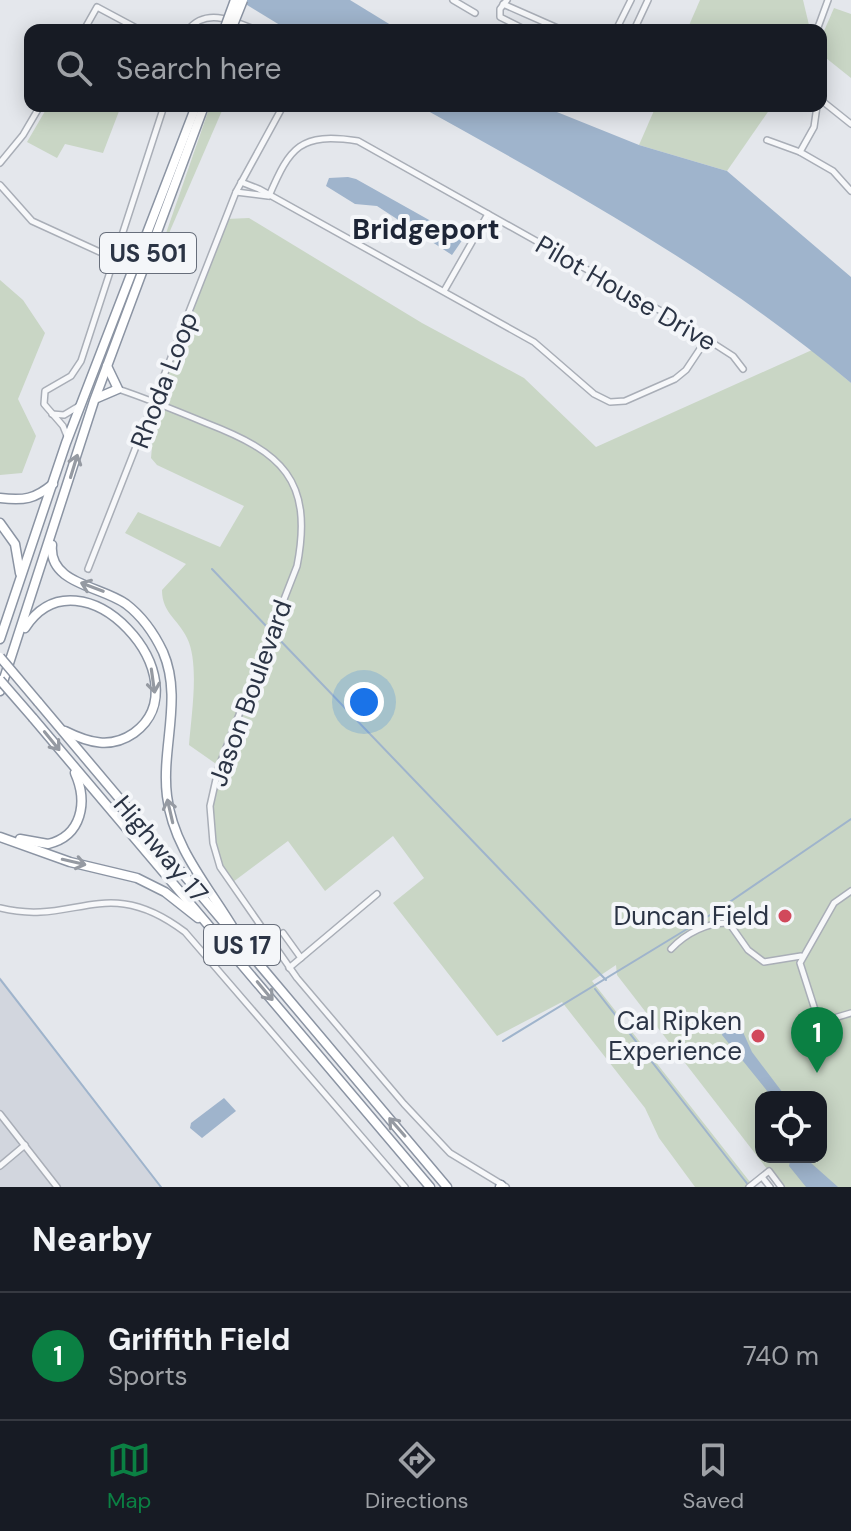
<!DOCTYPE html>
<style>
:root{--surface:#171b24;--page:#242831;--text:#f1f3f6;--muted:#9ea1a6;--line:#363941;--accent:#0b8043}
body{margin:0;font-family:"DM Sans",sans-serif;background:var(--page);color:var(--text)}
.controls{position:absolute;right:24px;bottom:24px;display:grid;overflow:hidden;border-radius:16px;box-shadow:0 4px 20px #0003}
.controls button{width:72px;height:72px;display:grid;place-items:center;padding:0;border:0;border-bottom:2px solid var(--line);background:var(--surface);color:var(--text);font:40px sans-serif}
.you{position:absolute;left:364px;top:702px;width:28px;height:28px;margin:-20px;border:6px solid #fff;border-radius:50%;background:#1a73e8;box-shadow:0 0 0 12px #1a73e833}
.badge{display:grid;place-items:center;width:52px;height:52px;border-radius:50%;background:var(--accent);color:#fff;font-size:26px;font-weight:700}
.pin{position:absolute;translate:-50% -66px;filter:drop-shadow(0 2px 4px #0008)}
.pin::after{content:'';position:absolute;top:42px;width:28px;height:24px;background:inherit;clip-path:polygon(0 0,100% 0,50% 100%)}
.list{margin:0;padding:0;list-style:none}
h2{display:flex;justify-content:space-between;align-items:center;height:104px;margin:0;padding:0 32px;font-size:34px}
h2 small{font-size:26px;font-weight:400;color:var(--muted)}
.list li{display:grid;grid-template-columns:52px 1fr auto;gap:24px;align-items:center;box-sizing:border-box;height:128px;padding:0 32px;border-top:2px solid var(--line)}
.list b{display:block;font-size:30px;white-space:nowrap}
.list p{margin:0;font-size:26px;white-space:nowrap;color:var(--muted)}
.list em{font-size:26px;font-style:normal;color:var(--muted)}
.icon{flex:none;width:44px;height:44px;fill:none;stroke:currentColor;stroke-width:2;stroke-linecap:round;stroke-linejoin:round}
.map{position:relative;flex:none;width:851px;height:1187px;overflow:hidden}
.search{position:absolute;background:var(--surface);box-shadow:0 4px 20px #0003;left:24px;right:24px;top:24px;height:88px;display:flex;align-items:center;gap:20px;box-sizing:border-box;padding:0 28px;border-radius:16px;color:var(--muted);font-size:30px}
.sheet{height:232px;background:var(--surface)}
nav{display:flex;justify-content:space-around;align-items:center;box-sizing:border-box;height:112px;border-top:2px solid var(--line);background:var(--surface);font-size:22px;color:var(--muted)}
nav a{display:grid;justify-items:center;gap:4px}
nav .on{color:var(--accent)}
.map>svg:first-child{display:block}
</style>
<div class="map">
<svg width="851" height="1187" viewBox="0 0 851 1187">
<rect width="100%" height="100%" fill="#e4e7ec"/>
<polygon fill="#d2d6de" points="0,977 109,1119 161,1187 0,1187"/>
<g fill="#c9d6c5" fill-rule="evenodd">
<polygon points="700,0 803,0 809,25 806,30 687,30"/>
<polygon points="834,8 851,14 851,78 821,54 821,38"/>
<polygon points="48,106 121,106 103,153 65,144 57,158 27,142"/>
<polygon points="210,106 224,106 154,268"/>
<polygon points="656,106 772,106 727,171 639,145"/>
<path d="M249 218 422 323 524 378 596 447 812 350 851 383V1187H781L617 975 616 965 592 981 754 1187H695L659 1138 645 1108 562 1002 497 1036 393 903 424 878 393 836 325 891 288 841 229 885C210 835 208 818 219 766L189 745C191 717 200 664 187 638 178 619 162 613 162 590L186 564 125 533 138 512 220 547 244 506 157 465 151 458 156 403 226 219ZM761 1097H821V1157H761Z"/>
<polygon points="0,280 23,300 45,333 18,399 36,436 22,473 0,475"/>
</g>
<g fill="#9fb4cc">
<polygon points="239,0 350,0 399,30 288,30"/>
<path d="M419 106H542L639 145 727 171 851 277V383C720 272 568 189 419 106Z"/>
<polygon points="348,177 356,179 463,239 452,255 377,206 355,204 326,186 329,178"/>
<polygon points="737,1019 752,1052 786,1097 772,1097 722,1035 725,1022"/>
<polygon points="224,1098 236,1111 202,1138 190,1128 191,1123"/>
<polygon points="791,1157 810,1157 811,1163 838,1187 806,1187 789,1166"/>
</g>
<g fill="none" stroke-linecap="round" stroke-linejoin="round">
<g stroke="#9fb4cc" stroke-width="2">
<polyline points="212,569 268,628"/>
<polyline points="275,635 606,980"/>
<polyline points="0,979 161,1187"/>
<polyline points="595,989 749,1186"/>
<polyline points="503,1041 715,912 851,819"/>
</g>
<defs>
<g id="minor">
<polyline points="453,0 475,13"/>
<polyline points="507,0 500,9 500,17 526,30"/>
<polyline points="503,4 562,30"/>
<polyline points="84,30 97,7 140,30"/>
<path d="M188 30C206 7 234 21 256 30"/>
<polyline points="616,30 631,0"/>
<polyline points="634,30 648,0"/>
<polyline points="817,30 828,0"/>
<polyline points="821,100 851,124"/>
<polyline points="817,106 814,127 800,152 833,171 851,191"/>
<polyline points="767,140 800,152"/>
<polyline points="0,163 23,135 40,106"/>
<polyline points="241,182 259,189 534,342 594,394 610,402 625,401 675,379 686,370 706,340"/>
<polyline points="0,185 32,221 115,259"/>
<polyline points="236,192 268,196"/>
<path d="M269 196C290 147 300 132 358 141L677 320 733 356 743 369"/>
<polyline points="444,291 488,214"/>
<path d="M118 389C148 399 177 411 206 423 281 452 314 479 297 566L219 766 210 806 213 843 220 867 297 978 404 1104 450 1153 506 1187"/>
<polyline points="52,414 64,415 79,406"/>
<polyline points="67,436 63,426 44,404 45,391 71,376 81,361 164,106"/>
<polyline points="88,569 236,192 283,106"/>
<polyline points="851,891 834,903 800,963 816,1013 834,1018 851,1013"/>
<path d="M0 908C75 927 106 872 185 932L405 1187"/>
<polyline points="283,933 301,958"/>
<path d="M671 949C686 933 708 922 729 923L748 950 764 962 801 956"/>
<polyline points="289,968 377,894"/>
<polyline points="0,1114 57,1187"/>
<polyline points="0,1166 25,1145"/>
<polyline points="762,1177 770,1187"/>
<polyline points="749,1187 769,1171 781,1187"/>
</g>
<g id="highway">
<polyline points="97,398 118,389 107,366"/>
<path d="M0 498C24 501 35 499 53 484"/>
<polyline points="0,523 15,544 20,573"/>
<path d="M52 545C48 584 101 586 126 604 143 617 154 633 163 652 183 698 161 748 167 796 173 848 209 887 235 931"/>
<path d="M25 628C81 542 206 681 134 733 111 749 89 743 65 731"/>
<polyline points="0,639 66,443 196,106"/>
<polyline points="0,691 94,401 204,106"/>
<polyline points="38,702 447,1187"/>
<polyline points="33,718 430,1187"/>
<polyline points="0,837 70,862 137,878 165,892 198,918"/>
<path d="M20 839 48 844C82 836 88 802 75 773"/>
<polyline points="500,1187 501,1185"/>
</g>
</defs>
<use href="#minor" stroke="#a9aeb7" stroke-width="8"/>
<use href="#highway" stroke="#8b94a3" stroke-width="11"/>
<use href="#minor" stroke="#f7f8fa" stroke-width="5"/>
<use href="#highway" stroke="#fff" stroke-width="8"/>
<defs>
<g id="highway-bridge">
<polyline points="224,30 235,0"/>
<polyline points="231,30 243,0"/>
<polyline points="0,657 38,702"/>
<polyline points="0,680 33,718"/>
</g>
</defs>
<use href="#highway-bridge" stroke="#8b94a3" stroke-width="11" stroke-linecap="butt"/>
<use href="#highway-bridge" stroke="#fff" stroke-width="8"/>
</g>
<defs><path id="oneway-shaft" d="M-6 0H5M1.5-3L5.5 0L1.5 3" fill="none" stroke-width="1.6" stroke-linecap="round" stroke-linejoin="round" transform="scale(2)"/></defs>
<g stroke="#959aa2">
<use href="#oneway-shaft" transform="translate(74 466) rotate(-73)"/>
<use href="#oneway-shaft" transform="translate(92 587) rotate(-159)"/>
<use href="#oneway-shaft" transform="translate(153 681) rotate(82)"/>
<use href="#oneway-shaft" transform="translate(52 741) rotate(51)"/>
<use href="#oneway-shaft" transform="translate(170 811) rotate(-103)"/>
<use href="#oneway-shaft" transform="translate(74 862) rotate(13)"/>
<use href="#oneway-shaft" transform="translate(265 991) rotate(50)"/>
<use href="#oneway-shaft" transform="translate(397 1127) rotate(-131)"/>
</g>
<g fill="#d1495b" stroke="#f4f6f9" stroke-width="3">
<circle cx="785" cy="916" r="8"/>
<circle cx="758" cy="1036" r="8"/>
</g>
<g text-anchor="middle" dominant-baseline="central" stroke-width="8" stroke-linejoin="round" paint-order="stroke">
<g fill="#f4f6f9" stroke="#676e7b" stroke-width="2">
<rect x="100" y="233" width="96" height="40" rx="6"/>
<rect x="204" y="925" width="76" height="40" rx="6"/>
</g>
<g font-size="24" font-weight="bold" fill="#2b3445">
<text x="148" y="253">US 501</text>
<text x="242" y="945">US 17</text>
</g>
<g font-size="26" fill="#2b3445" stroke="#f4f6f9">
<text transform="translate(626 293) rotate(30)">Pilot House Drive</text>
<text transform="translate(164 380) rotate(-69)">Rhoda Loop</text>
<text transform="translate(250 693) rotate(-70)">Jason Boulevard</text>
<text transform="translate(161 849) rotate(50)">Highway 17</text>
</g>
<g font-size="26" fill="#2b3445" stroke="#f4f6f9" text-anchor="end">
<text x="769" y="916">Duncan Field</text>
<text x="742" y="1021">Cal Ripken<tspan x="742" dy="30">Experience</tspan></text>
</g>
<g font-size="28" font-weight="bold" fill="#1d2536" stroke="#f4f6f9">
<text x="426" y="229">Bridgeport</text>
</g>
</g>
</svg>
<div class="controls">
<button><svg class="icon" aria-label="locate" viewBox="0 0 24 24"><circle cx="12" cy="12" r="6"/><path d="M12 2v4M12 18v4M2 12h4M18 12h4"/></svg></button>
</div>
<div class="you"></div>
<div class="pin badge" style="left:817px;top:1073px">1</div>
<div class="search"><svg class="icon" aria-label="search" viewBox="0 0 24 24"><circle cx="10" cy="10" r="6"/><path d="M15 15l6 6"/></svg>Search here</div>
</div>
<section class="sheet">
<h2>Nearby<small></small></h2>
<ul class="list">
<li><span class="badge">1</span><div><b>Griffith Field</b><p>Sports</p></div><em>740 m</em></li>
</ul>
</section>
<nav>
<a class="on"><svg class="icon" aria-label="map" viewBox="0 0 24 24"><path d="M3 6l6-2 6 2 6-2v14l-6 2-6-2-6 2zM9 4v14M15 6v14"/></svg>Map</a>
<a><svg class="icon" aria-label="directions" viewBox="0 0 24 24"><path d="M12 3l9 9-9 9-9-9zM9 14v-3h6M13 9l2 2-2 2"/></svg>Directions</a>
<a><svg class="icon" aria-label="saved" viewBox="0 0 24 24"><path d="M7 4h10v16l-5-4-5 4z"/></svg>Saved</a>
</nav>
